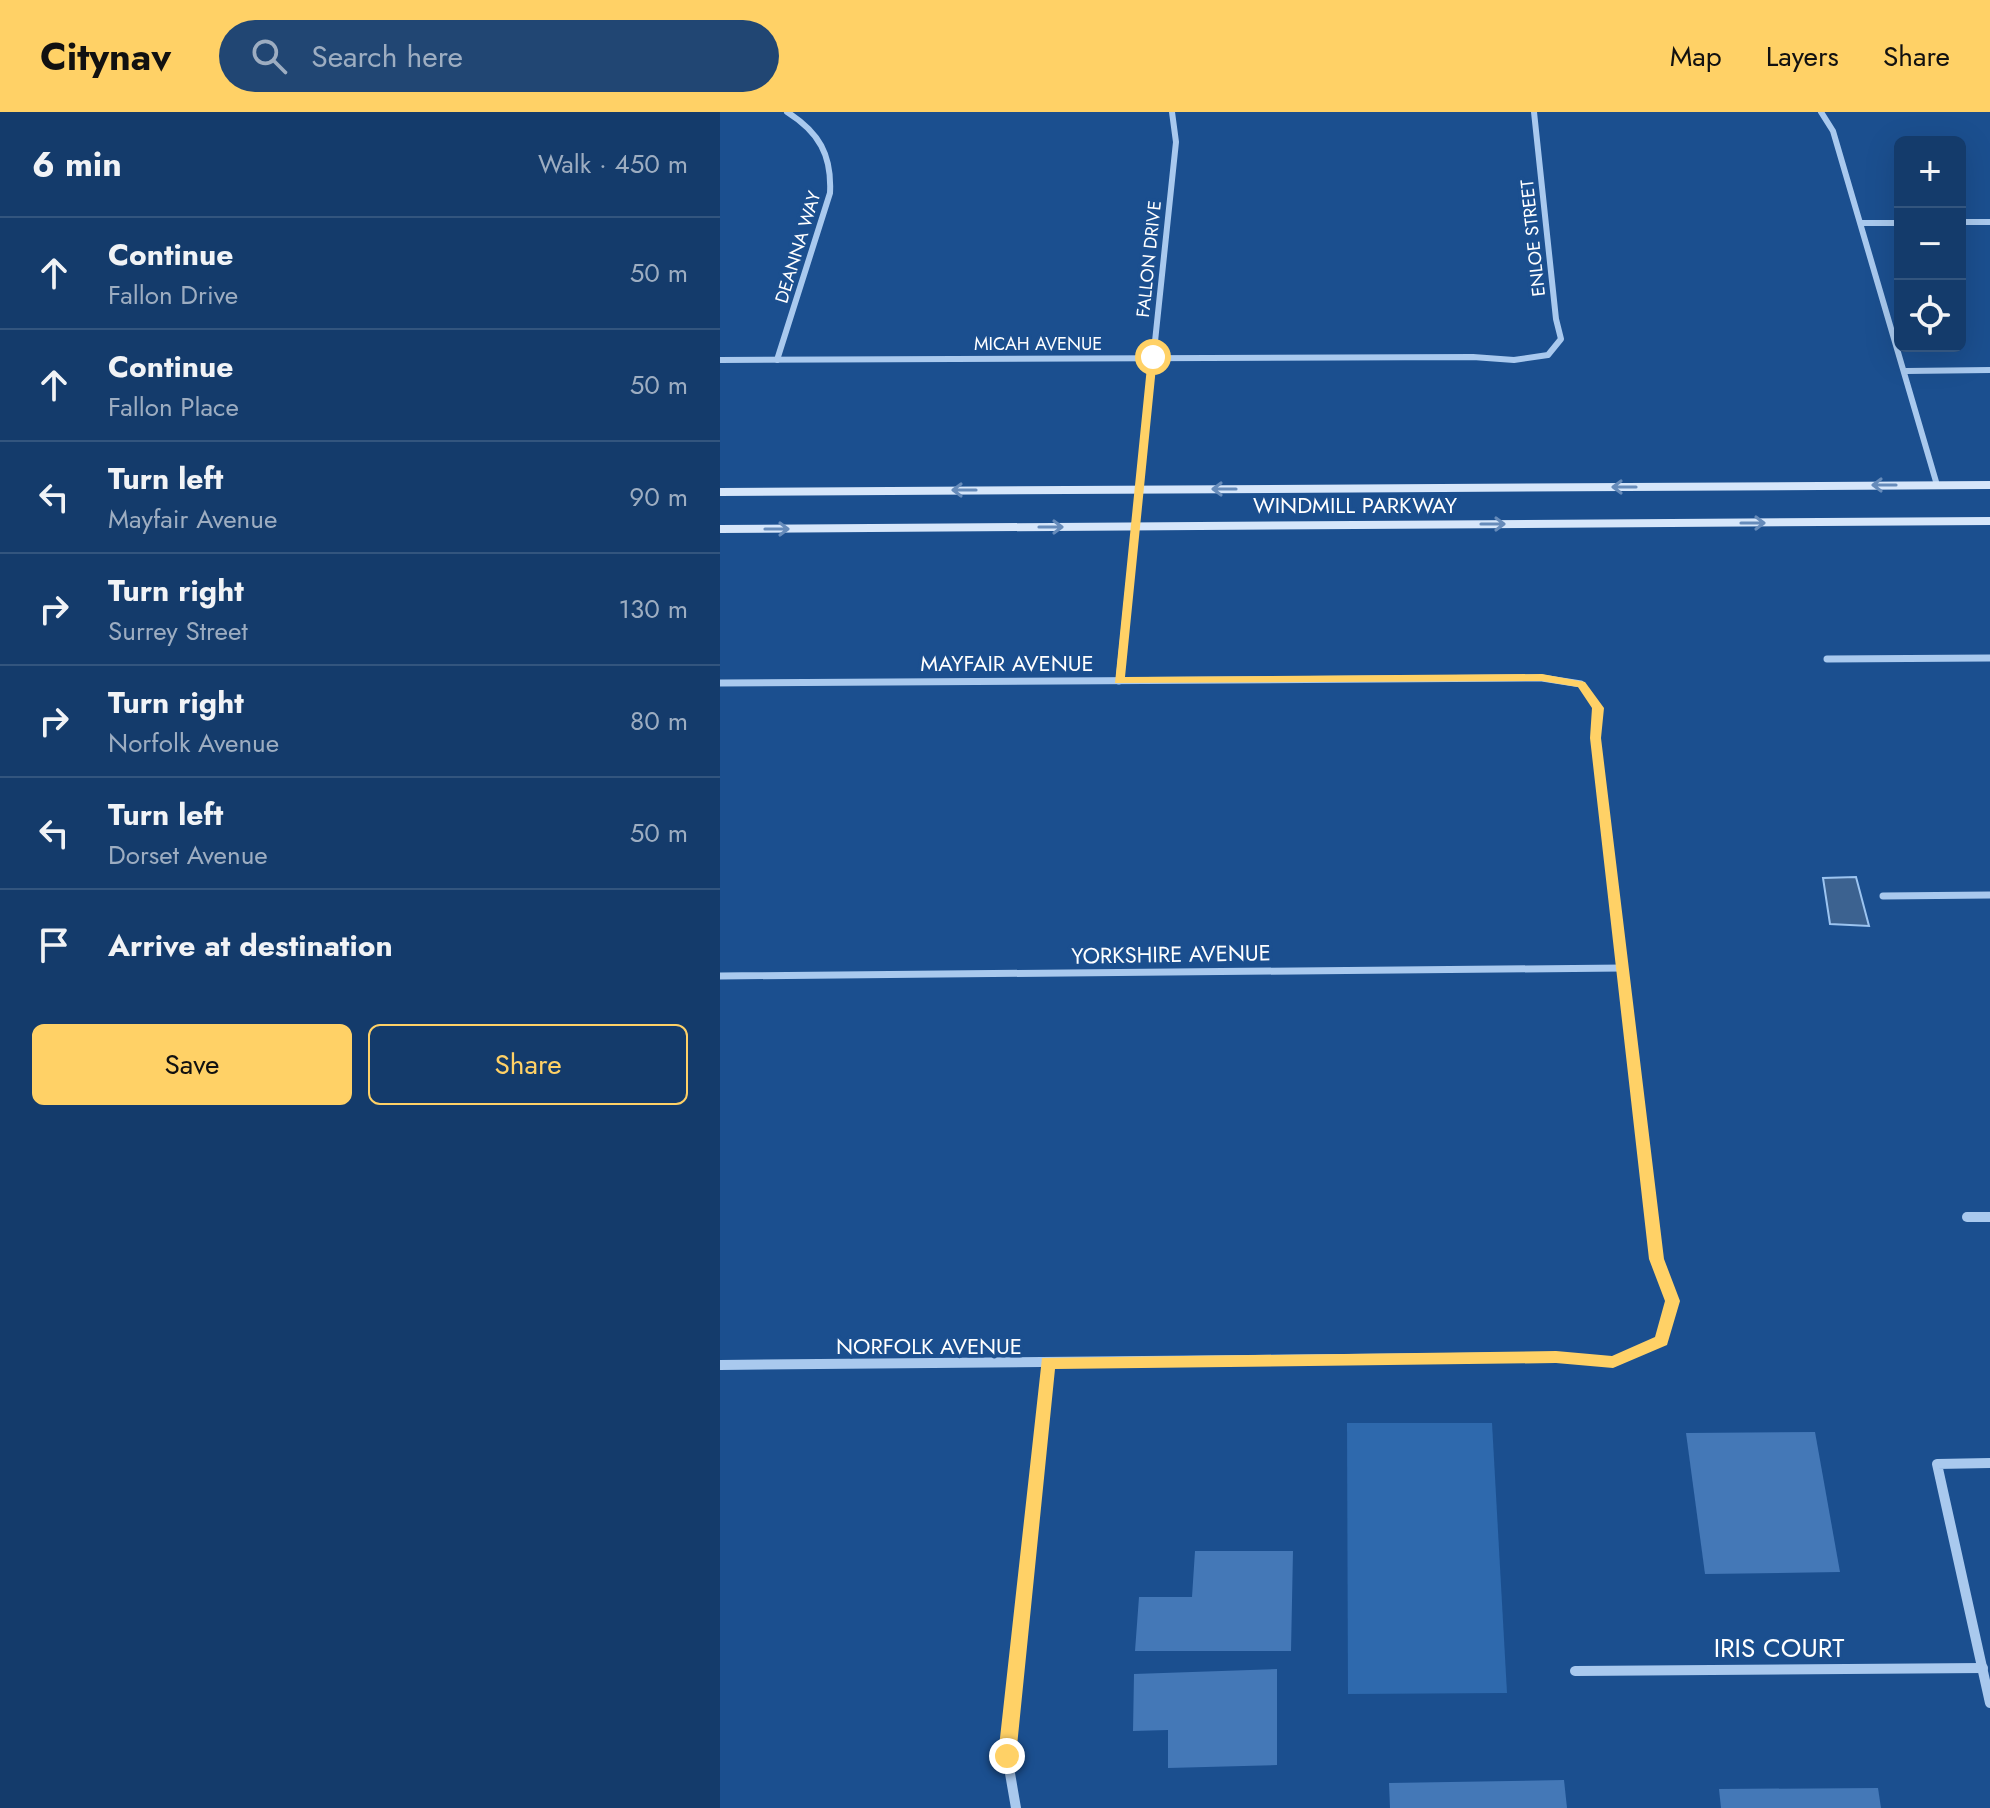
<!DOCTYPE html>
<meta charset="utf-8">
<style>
:root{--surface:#143b6b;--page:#214673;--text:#f1f3f6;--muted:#9dadc1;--line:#33557e;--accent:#ffd166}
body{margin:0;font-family:Jost,sans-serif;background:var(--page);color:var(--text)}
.controls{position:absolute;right:24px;top:24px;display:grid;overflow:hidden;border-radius:12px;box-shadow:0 8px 32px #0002}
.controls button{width:72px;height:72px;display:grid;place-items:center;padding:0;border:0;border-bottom:2px solid var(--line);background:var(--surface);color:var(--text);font:40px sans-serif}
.stop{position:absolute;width:24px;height:24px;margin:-18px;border:6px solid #ffd166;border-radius:50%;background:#fff}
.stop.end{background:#ffd166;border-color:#fff;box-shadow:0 2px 8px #0008}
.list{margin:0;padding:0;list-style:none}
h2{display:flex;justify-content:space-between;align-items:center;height:104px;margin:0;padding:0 32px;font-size:34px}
h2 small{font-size:26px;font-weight:400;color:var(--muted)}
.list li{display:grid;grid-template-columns:52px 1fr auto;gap:24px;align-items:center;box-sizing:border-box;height:112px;padding:0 32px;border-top:2px solid var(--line)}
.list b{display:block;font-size:30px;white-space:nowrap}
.list p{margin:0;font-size:26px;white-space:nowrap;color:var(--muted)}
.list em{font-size:26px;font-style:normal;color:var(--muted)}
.actions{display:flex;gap:16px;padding:24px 32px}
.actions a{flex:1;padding:18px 0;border:2px solid var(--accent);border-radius:12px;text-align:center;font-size:28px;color:var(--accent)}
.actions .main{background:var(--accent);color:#111}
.icon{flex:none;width:44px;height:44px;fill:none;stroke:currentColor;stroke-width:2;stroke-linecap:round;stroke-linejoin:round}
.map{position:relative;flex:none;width:1270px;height:1696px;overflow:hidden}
header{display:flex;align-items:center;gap:48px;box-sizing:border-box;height:112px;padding:0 40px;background:var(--accent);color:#111}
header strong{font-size:38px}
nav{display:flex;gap:44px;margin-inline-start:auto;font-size:28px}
.search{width:560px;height:72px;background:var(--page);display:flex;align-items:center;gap:20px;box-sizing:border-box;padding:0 28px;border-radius:44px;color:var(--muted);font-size:30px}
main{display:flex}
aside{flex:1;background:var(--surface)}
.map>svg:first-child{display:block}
</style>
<header>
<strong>Citynav</strong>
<div class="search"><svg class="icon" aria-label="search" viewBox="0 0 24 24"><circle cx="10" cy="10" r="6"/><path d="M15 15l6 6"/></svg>Search here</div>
<nav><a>Map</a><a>Layers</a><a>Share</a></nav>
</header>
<main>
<aside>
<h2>6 min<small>Walk · 450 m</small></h2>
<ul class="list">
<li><svg class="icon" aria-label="ahead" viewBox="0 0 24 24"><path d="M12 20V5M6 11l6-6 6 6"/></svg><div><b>Continue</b><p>Fallon Drive</p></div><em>50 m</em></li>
<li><svg class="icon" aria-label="ahead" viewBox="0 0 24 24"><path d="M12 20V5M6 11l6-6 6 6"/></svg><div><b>Continue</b><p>Fallon Place</p></div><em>50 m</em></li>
<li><svg class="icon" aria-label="left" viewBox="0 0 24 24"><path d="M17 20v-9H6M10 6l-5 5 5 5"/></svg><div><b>Turn left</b><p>Mayfair Avenue</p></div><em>90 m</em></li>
<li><svg class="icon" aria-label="right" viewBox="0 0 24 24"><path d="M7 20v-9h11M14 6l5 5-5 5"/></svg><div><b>Turn right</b><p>Surrey Street</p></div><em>130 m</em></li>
<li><svg class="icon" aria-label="right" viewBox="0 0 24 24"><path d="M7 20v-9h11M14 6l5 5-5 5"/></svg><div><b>Turn right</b><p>Norfolk Avenue</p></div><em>80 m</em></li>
<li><svg class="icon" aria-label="left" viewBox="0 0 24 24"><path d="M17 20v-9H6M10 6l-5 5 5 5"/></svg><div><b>Turn left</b><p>Dorset Avenue</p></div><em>50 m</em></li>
<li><svg class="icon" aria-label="arrive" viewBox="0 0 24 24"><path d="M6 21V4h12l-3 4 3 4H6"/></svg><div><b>Arrive at destination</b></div></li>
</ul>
<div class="actions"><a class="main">Save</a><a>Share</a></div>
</aside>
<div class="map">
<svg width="1270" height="1696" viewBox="0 0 1270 1696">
<rect width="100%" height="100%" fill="#1b4f8f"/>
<polygon fill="#2e69ad" points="627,1311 772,1311 787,1581 628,1582"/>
<polygon fill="#3c6290" stroke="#9cc4f0" stroke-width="2" points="1136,765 1149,814 1110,812 1103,766"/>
<g fill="#4478b7">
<polygon points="1095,1320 1120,1460 985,1462 966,1321"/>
<polygon points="475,1439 573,1439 571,1539 415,1539 419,1485 472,1485"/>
<polygon points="557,1557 557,1653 448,1656 448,1618 413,1619 414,1562"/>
<polygon points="844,1668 847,1696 670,1696 669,1671"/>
<polygon points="1158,1676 1161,1696 1001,1696 999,1677"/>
</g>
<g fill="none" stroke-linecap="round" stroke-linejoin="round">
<g stroke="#a9c9ee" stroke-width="6">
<polyline points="1101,0 1113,19 1217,373"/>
<polyline points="1240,110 1270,110"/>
<polyline points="1142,111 1180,111"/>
<polyline points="0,248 753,245 794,248 828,243 841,227 836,207 814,0"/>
<path d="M57 248 110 81C112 43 99 20 67 0"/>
<polyline points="1186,259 1270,258"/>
<polyline points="414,429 456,30 452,0"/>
</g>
<g stroke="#a9c9ee" stroke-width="7">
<polyline points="1107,547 1270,546"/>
<polyline points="399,569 414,427"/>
<polyline points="0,571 822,566 861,572 878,596 875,626 917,982"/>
<polyline points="1163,784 1270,783"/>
<polyline points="0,864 903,856"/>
</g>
<g stroke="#a9c9ee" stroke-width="10">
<polyline points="1247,1105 1270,1105"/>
<polyline points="0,1253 836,1245 893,1250 941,1229 953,1189 936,1147 916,980"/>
<polyline points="1270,1351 1217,1352 1270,1591"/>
<polyline points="855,1559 1263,1556"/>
<polyline points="296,1696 287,1644 328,1251"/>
</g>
<g fill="#d6e6fa" fill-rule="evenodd">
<polygon points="1270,369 1270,377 0,384 0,376"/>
<polygon points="1270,405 1270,413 0,421 0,413"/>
</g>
</g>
<defs><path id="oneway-shaft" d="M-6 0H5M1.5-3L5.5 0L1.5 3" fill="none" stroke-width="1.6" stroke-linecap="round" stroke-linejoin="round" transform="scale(2)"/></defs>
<g stroke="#668bba">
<use href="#oneway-shaft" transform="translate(1164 373) rotate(180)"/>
<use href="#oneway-shaft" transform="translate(904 375) rotate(180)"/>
<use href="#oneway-shaft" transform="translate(504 377) rotate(180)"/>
<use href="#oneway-shaft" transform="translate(244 378) rotate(180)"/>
<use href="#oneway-shaft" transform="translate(1033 411)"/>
<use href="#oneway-shaft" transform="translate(773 412)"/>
<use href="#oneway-shaft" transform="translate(331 415)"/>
<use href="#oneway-shaft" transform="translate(57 417)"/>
</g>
<polygon fill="#ffd166" points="433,242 437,245 405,565 822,562 865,570 884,596 881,626 944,1147 960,1189 947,1233 893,1256 836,1251 335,1257 296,1644 293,1650 287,1652 281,1650 278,1644 322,1246 836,1239 892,1244 935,1225 945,1189 929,1147 870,626 872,596 858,575 822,569 395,571 428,245"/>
<g text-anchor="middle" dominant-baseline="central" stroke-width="7" stroke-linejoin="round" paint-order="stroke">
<g font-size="18" fill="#fff" stroke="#1b4f8f">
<text transform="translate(813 126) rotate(-96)">ENLOE STREET</text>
<text transform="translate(78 135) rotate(-73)">DEANNA WAY</text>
<text transform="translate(429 147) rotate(-84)">FALLON DRIVE</text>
<text x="318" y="232">MICAH AVENUE</text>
</g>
<g font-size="22" fill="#fff" stroke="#1b4f8f">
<text x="635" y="393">WINDMILL PARKWAY</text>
<text x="287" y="551">MAYFAIR AVENUE</text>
<text transform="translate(451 842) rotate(-1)">YORKSHIRE AVENUE</text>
<text x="209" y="1234">NORFOLK AVENUE</text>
</g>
<g font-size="26" fill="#fff" stroke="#1b4f8f">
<text x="1059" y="1536">IRIS COURT</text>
</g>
</g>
</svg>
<div class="controls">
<button>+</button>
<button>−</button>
<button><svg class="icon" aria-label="locate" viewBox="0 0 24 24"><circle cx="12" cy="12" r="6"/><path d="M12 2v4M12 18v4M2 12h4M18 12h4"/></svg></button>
</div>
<div class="stop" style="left:433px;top:245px"></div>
<div class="stop end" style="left:287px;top:1644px"></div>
</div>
</main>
